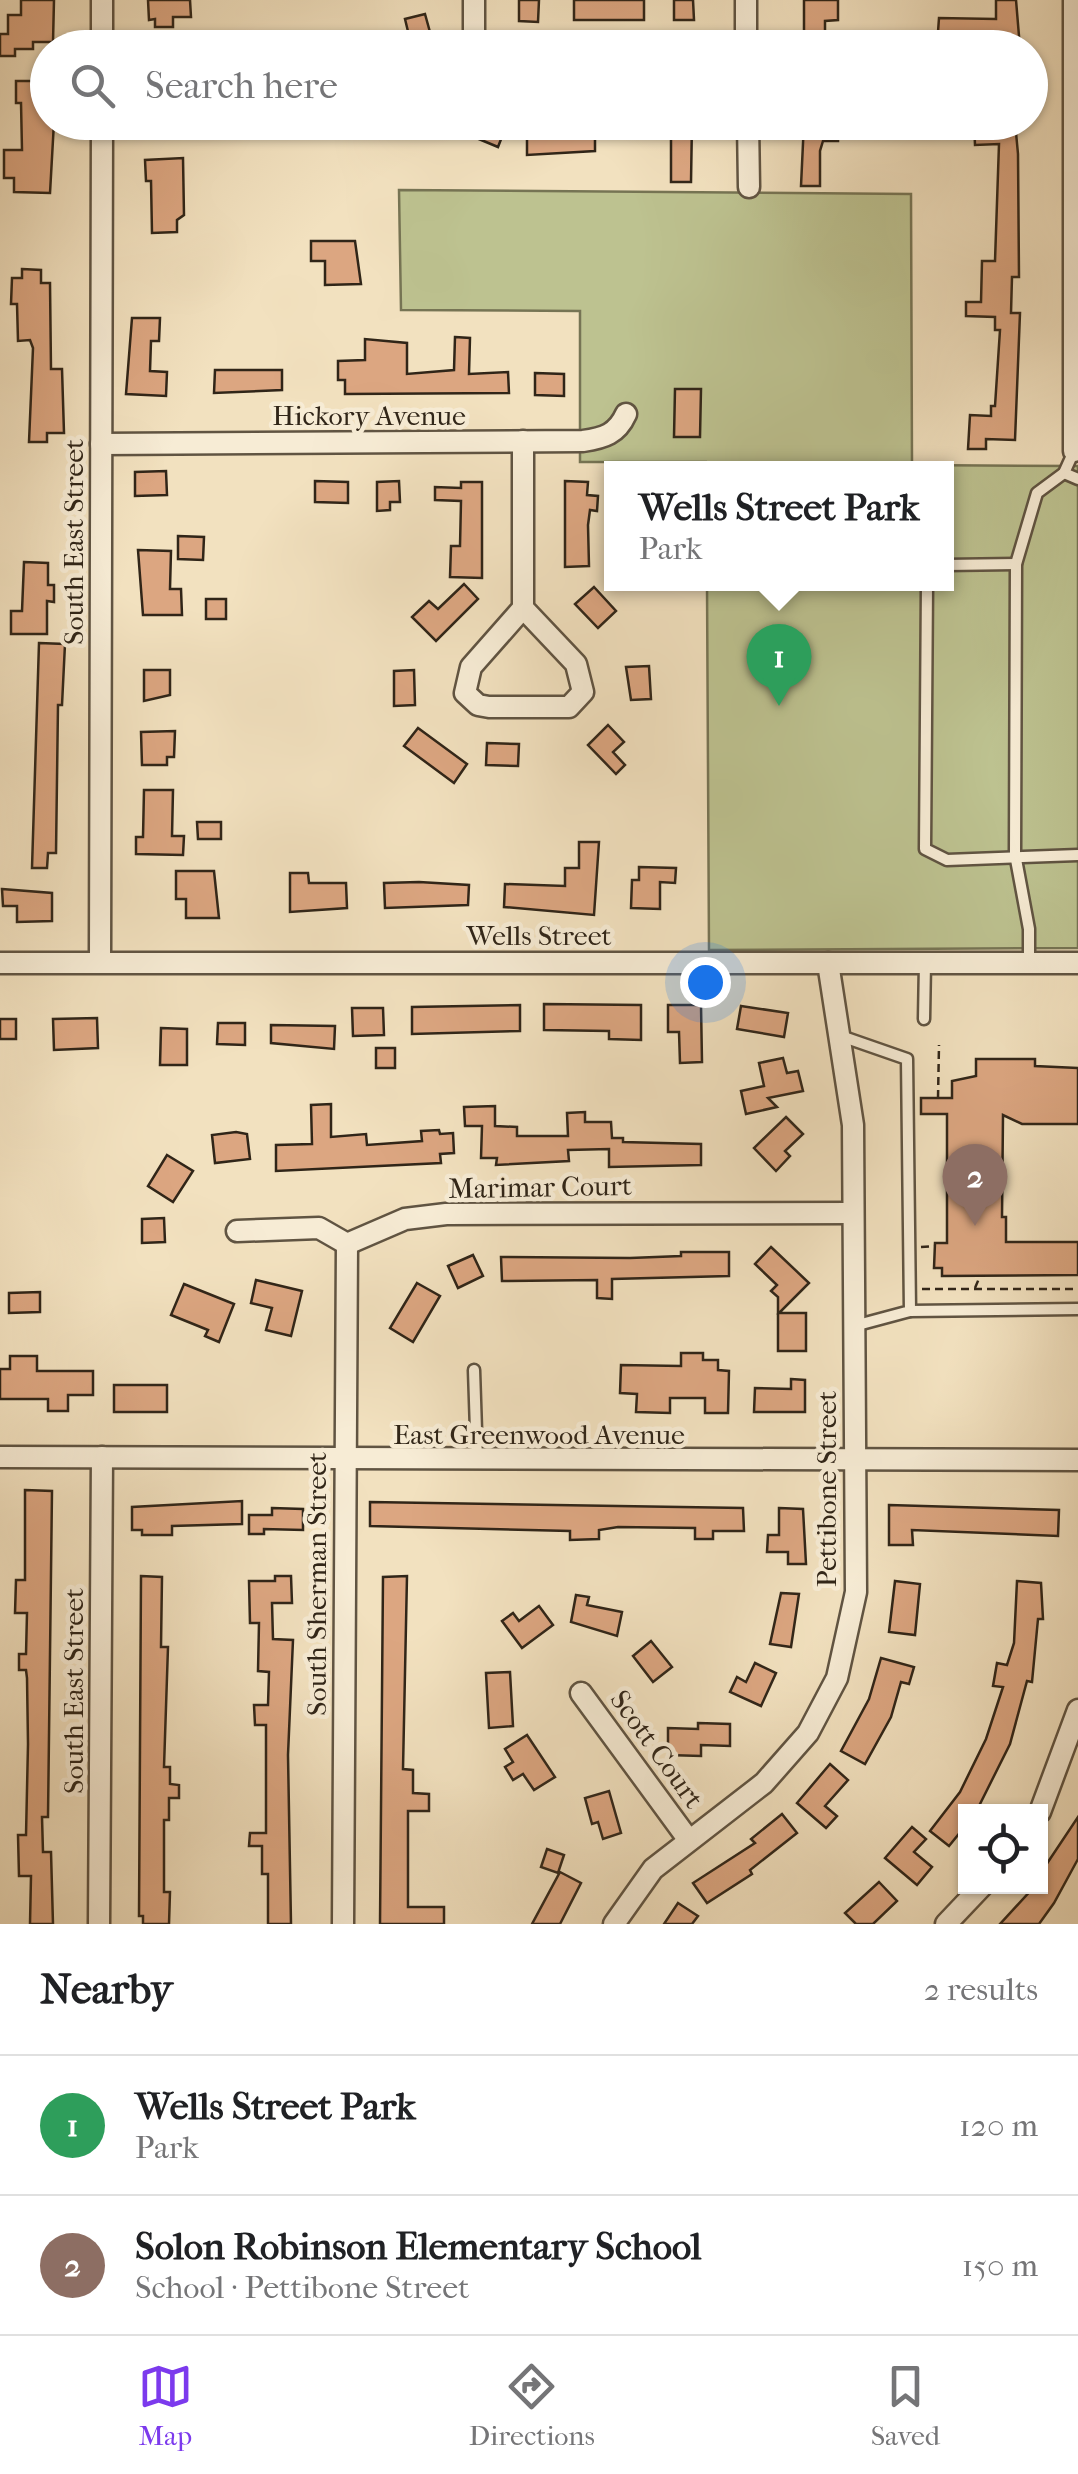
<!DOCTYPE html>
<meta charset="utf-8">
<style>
:root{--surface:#fff;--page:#f6f6f6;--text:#202124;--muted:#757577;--line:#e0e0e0;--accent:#7c3aed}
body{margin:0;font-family:"IM FELL French Canon",serif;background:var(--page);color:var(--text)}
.controls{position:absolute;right:30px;bottom:30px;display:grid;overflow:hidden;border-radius:0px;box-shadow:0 2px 8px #0004}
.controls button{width:90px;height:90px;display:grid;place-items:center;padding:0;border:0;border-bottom:2px solid var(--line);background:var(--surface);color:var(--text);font:50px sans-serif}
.you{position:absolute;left:705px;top:982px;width:35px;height:35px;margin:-25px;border:8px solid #fff;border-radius:50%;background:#1a73e8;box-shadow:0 0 0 15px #1a73e833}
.badge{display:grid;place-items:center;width:65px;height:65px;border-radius:50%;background:var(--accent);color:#fff;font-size:32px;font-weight:700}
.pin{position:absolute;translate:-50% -82px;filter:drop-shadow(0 2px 5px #0008)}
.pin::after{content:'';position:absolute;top:52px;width:35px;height:30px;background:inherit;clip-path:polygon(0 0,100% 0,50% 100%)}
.popup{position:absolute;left:604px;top:461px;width:350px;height:130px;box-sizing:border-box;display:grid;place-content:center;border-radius:0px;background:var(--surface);filter:drop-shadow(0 2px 8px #0005);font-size:32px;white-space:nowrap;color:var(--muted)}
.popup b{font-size:38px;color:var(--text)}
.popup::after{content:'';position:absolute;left:50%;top:100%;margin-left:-20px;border:20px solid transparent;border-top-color:var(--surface)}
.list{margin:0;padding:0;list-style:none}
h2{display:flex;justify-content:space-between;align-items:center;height:130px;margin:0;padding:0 40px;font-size:42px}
h2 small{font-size:32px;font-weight:400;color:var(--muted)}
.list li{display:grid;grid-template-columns:65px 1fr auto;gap:30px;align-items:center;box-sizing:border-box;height:140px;padding:0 40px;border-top:2px solid var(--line)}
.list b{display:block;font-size:38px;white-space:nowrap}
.list p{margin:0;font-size:32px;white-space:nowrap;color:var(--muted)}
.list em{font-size:32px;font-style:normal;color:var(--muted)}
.icon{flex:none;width:55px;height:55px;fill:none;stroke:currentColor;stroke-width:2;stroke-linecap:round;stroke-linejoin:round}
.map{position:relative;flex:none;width:1078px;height:1924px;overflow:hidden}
.search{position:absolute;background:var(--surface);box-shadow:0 2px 8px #0004;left:30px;right:30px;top:30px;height:110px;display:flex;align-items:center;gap:25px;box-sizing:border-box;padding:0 35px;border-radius:55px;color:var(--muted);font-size:38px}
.sheet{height:410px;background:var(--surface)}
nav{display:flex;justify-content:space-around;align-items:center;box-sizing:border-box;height:140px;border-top:2px solid var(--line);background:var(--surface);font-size:28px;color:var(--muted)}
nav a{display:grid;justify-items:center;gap:5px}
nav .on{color:var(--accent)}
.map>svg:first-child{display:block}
</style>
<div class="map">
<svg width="1078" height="1924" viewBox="0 0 1078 1924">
<rect width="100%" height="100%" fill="#f2e1bf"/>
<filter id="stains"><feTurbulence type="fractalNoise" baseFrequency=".002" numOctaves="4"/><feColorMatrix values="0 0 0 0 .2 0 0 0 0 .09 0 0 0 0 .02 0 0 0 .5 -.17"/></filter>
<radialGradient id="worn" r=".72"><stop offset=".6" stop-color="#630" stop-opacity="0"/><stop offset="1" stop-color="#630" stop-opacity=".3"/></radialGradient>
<polygon fill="#bdc290" stroke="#767454" stroke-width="2.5" points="399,190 911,194 912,465 1078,466 1078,948 709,950 707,584 946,584 946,468 707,468 706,462 580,462 580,311 401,310"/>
<g fill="#dca681" stroke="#302518" stroke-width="2.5">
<polygon points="21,0 54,0 53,42 33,42 33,49 15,49 15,56 0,56 0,34 8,34 8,15 21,15"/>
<polygon points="148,0 190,0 191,17 173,17 173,27 155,27 155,19 149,20"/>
<polygon points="519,0 539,0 538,22 519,21"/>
<rect x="574" y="0" width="70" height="20"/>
<polygon points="674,0 693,0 694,20 674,20"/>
<polygon points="804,0 838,0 838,20 825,21 825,48 804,48"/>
<polygon points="996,0 1016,0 1020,48 984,48 984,33 938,32 939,18 996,19"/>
<polygon points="425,14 433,43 412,48 405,19"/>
<polygon points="16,81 42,81 42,113 48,113 48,122 54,122 50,193 14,192 14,178 4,178 4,150 22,150 21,103 16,103"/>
<polygon points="438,122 492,122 502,130 502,122 595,122 595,151 527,155 527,135 503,134 498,147"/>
<polygon points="671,122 692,122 691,182 671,182"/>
<polygon points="804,122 838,122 838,141 823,141 820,151 820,186 801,186"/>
<polygon points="974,122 1015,122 1018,154 1019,277 1012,277 1011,313 1020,313 1015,440 986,439 986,449 968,449 970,415 991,416 991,406 995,406 1000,330 995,330 995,317 966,316 966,302 981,302 982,261 995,261 999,144 975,145"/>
<polygon points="183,158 184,215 177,220 177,232 152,233 151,181 146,181 145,160"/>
<polygon points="311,241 355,241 361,284 325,285 325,261 311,261"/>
<polygon points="22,269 41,270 41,283 50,283 51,369 62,369 64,433 47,433 47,442 29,442 33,348 30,340 18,341 17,304 11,304 12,278 22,278"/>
<polygon points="132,318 160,318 159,341 151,341 150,371 167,372 166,396 126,394"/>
<polygon points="455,337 470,338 469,374 508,372 509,393 345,394 345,380 338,380 338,361 365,360 365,339 407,343 407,374 454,370"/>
<polygon points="215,370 282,370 282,390 214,393"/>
<polygon points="535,373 564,374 564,396 535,395"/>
<polygon points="675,389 701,389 700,437 674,437"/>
<polygon points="166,471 167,495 135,496 135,472"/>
<polygon points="315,481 348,482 348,503 315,502"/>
<polygon points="399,481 400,502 390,502 390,510 377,511 377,482"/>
<polygon points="565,481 588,482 587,495 598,496 597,511 590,510 588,525 589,566 565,567"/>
<polygon points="461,482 482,482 482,578 450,577 451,546 460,546 461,501 435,500 435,487 461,488"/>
<polygon points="178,536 204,537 203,560 178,559"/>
<polygon points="138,550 171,551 170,589 181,589 182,615 143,615"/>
<polygon points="24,562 48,563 48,585 54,585 54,602 47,601 47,634 11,634 11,611 22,611"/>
<polygon points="464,584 478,599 436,641 412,617 429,601 438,609"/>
<polygon points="594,587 616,611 598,628 575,604"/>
<rect x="206" y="599" width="20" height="20"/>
<polygon points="39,643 65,644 62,705 58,705 56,853 48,853 47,868 32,868"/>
<polygon points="649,666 651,699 631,700 626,667"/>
<polygon points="144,670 170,670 170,695 144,701"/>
<polygon points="414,670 415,705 394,706 394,671"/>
<polygon points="608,725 624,742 613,752 625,765 616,774 588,745"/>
<polygon points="418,728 467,764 454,783 404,746"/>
<polygon points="175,731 174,757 167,757 167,765 142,765 141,732"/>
<polygon points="487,743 519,744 518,766 486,765"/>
<polygon points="144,790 173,790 172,836 184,836 183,855 136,854 136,837 143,837"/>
<polygon points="197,822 221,822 221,839 198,839"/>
<polygon points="579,842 599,842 594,915 504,907 505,884 565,886 565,868 579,868"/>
<polygon points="639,867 676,868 675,883 660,882 660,909 631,908 632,880 639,880"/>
<polygon points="176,871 214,871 219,918 186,918 186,899 176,899"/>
<polygon points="290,873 308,873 309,883 346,883 347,908 290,912"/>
<polygon points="419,882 469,885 468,905 385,908 384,883"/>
<polygon points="2,889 52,893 52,921 17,922 17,906 3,906"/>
<polygon points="544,1004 641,1005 641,1040 609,1039 609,1031 544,1030"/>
<polygon points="520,1005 520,1031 412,1034 412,1007"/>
<polygon points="668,1005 701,1005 702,1062 680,1063 679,1032 668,1032"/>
<polygon points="741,1006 788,1013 784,1037 737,1029"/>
<polygon points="352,1008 383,1008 384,1035 353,1036"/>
<polygon points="97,1018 98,1048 54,1050 53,1019"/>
<rect x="0" y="1019" width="16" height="20"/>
<polygon points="218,1023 245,1023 245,1045 217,1044"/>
<polygon points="271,1025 335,1026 334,1049 271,1043"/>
<polygon points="161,1028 187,1029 187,1065 160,1065"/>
<rect x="376" y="1048" width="19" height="20"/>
<polygon points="783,1058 787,1073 798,1071 803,1091 768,1098 777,1107 746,1114 741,1091 764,1086 759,1063"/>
<polygon points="976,1059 1035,1059 1035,1066 1078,1068 1078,1124 1022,1124 1003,1115 1002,1217 1006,1217 1006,1242 1078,1242 1078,1275 942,1276 942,1268 934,1268 935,1243 947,1243 947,1114 921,1114 921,1098 952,1098 952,1081 976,1076"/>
<polygon points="331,1104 331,1137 366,1134 367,1145 422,1141 421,1131 439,1130 440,1134 453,1133 454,1153 440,1154 441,1163 276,1171 276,1145 312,1144 311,1105"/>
<polygon points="495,1106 495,1126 517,1127 517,1136 568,1136 567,1113 585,1112 585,1122 611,1122 612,1138 623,1138 623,1142 701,1144 701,1165 609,1167 609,1149 568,1150 569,1161 496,1165 497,1158 481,1158 482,1126 465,1126 464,1107"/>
<polygon points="786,1117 803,1134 785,1151 790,1156 776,1171 754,1148"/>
<polygon points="236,1132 247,1134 250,1159 215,1163 212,1135"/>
<polygon points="167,1155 193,1171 173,1202 148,1186"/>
<polygon points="164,1218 165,1242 142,1243 142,1219"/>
<polygon points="771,1247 809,1283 779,1313 806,1313 806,1351 778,1351 778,1297 771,1291 777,1285 755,1264"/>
<polygon points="681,1252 729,1252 729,1276 612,1279 612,1299 597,1298 597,1280 502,1281 501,1257 630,1258 681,1256"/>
<polygon points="473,1255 483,1276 458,1288 448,1266"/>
<polygon points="256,1280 302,1291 291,1336 266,1330 272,1308 251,1303"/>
<polygon points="417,1283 440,1296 413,1342 390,1328"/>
<polygon points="184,1284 234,1304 219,1342 205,1336 208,1330 171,1315"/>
<polygon points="40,1292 40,1312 9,1313 9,1293"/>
<polygon points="681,1353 703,1353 703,1360 718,1360 718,1370 729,1371 728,1413 705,1413 705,1398 670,1398 670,1413 636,1412 637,1394 620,1393 621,1365 681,1366"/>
<polygon points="10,1356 37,1356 37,1371 93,1371 93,1395 68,1395 68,1411 48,1411 48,1399 0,1399 0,1369 10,1369"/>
<polygon points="791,1379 805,1380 805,1412 754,1412 755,1388 791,1389"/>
<rect x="114" y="1385" width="53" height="27"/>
<polygon points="25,1490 52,1491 48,1817 42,1817 43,1852 51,1852 53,1924 30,1924 31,1876 19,1876 18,1835 26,1835 28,1744 27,1678 26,1670 19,1670 19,1654 26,1654 27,1613 15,1613 16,1580 25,1580"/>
<polygon points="242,1501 242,1524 172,1526 172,1535 142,1535 142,1530 132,1530 132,1507"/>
<polygon points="370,1502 743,1508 744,1531 713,1531 713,1539 695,1539 695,1528 618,1527 599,1530 599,1539 570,1540 570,1531 370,1526"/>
<polygon points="889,1505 1059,1510 1058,1536 912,1530 913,1545 889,1545"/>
<polygon points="272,1508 303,1509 303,1530 264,1529 264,1534 249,1534 249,1515 272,1515"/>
<polygon points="779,1508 803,1509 806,1564 788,1564 788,1552 767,1552 768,1535 779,1535"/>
<polygon points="141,1576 162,1577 161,1647 168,1647 164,1767 170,1767 170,1784 179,1785 179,1798 169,1798 169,1820 164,1820 164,1892 170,1892 169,1924 143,1924 143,1916 139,1916"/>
<polygon points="275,1576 291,1576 292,1603 272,1603 273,1639 293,1640 288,1755 291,1924 268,1924 268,1874 262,1874 262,1846 249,1846 250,1833 266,1833 266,1725 255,1725 254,1705 268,1705 269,1672 258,1671 259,1623 250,1623 249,1581 275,1581"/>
<polygon points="407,1576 403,1769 413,1770 413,1793 429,1794 429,1811 408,1811 408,1907 444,1907 444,1924 380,1924 383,1577"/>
<polygon points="895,1581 920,1584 915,1635 889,1632"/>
<polygon points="1017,1581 1041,1583 1043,1619 1038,1619 1032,1682 1027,1681 1010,1744 978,1808 966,1812 966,1825 949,1846 930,1831 960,1792 986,1739 1003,1687 993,1686 997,1663 1007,1665 1014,1643"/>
<polygon points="781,1593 799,1594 791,1647 770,1644"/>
<polygon points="576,1595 589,1597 587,1605 622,1612 617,1636 571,1622"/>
<polygon points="539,1606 553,1625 522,1648 502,1621 513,1613 519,1621"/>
<polygon points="651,1641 672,1667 653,1682 633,1656"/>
<polygon points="881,1658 914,1667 909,1684 901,1682 891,1717 865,1764 841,1751 869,1699"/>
<polygon points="755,1663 776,1673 761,1706 730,1692 737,1677 746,1682"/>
<polygon points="510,1672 513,1726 489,1728 486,1673"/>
<polygon points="698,1723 730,1724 730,1746 701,1745 701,1756 668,1755 668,1728 698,1729"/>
<polygon points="527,1735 555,1777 534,1790 523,1774 513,1780 505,1767 513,1762 505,1749"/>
<polygon points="830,1764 848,1780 825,1806 837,1816 826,1828 797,1803"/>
<polygon points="609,1791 621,1833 603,1839 598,1822 592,1824 585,1798"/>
<polygon points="782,1814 797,1833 750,1870 752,1874 707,1903 693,1883 755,1843 751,1839"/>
<polygon points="1078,1817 1078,1859 1054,1903 1039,1924 1000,1924 1035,1886 1040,1886 1042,1871"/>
<polygon points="912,1827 926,1839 914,1852 932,1867 917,1885 885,1858"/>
<polygon points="547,1849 564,1855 558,1873 541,1867"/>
<polygon points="560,1872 581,1883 560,1924 532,1924"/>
<polygon points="879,1882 897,1901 873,1924 856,1924 845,1913"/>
<polygon points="678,1903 698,1916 692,1924 664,1924"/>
</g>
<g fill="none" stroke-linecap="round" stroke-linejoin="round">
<defs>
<g id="lane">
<polyline points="1064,473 1078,479"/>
<polyline points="946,565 1016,564"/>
<polyline points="927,584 925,849 947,860 1078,855"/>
<polyline points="1029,962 1029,929 1015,854 1016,564 1037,493 1064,473 1074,451"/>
<polyline points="924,1019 925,963"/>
<polyline points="838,1035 907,1059 910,1311 854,1326"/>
<polyline points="910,1311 1078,1309"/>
<polyline points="474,1370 477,1461"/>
</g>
<g id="street">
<polyline points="474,0 474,36 484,48"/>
<polyline points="746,0 746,48"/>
<polyline points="102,48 102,0"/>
<polyline points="748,122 749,187"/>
<polyline points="523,441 523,608 471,667 465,693 478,705 489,707 569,707 583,692 576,664 523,608"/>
<path d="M101 444 583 441C604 438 617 434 626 414"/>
<polyline points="1074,451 1074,0"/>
<polyline points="100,962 102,122"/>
<polyline points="0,963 1078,963"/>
<polyline points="237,1231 319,1228 347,1244"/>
<polyline points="347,1244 405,1219 446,1214 852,1213"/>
<polyline points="0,1457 1078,1460"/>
<polyline points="581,1693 688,1839"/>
<polyline points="1040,1812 1078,1710"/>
<polyline points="99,1924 102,1457"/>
<polyline points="343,1924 347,1244"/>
<polyline points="614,1924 653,1869 764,1783 808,1733 837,1678 856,1592 853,1125 828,963"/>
<polyline points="946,1924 982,1886"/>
</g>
</defs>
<use href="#lane" stroke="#605442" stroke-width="15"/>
<use href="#street" stroke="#605442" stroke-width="25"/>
<g stroke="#302518" stroke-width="2.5" stroke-dasharray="8 5" stroke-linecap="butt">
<polyline points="938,1098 939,1045"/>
<polyline points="921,1247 935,1246"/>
<polyline points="975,1288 980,1276"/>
<polyline points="922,1289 1078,1289"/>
</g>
<use href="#lane" stroke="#f7ecd5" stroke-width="10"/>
<use href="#street" stroke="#f7ecd5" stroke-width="20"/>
</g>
<g text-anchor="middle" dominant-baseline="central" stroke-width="9" stroke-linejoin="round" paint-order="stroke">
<g font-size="28" fill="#302518" stroke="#f7ecd5">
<text x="369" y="415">Hickory Avenue</text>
<text transform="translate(73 542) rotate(-90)">South East Street</text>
<text x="539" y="935">Wells Street</text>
<text transform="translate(540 1187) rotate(-1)">Marimar Court</text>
<text x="539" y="1434">East Greenwood Avenue</text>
<text transform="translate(826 1489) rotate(-90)">Pettibone Street</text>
<text transform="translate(316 1584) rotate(-90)">South Sherman Street</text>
<text transform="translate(73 1691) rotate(-90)">South East Street</text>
<text transform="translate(657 1749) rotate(54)">Scott Court</text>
</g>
</g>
<rect width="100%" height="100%" filter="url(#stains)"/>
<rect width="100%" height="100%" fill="url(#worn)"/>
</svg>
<div class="controls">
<button><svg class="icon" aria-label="locate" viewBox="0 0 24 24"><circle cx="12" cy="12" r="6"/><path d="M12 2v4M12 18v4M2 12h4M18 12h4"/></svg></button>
</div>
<div class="you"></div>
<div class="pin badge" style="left:779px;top:706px;background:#2e9e5b">1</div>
<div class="popup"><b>Wells Street Park</b>Park</div>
<div class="pin badge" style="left:975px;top:1226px;background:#8d6e63">2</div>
<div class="search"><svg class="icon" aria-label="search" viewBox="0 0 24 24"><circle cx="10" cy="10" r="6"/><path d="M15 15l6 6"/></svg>Search here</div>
</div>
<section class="sheet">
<h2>Nearby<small>2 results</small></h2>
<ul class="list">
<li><span class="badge" style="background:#2e9e5b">1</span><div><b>Wells Street Park</b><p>Park</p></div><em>120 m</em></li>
<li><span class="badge" style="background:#8d6e63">2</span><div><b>Solon Robinson Elementary School</b><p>School · Pettibone Street</p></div><em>150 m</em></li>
</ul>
</section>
<nav>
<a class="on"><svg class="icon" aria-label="map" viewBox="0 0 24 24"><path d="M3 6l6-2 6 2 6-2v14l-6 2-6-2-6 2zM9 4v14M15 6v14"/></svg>Map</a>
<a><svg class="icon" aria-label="directions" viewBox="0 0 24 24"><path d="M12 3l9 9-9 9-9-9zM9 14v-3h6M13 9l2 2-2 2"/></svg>Directions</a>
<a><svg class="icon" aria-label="saved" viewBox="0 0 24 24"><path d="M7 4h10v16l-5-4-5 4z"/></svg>Saved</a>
</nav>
